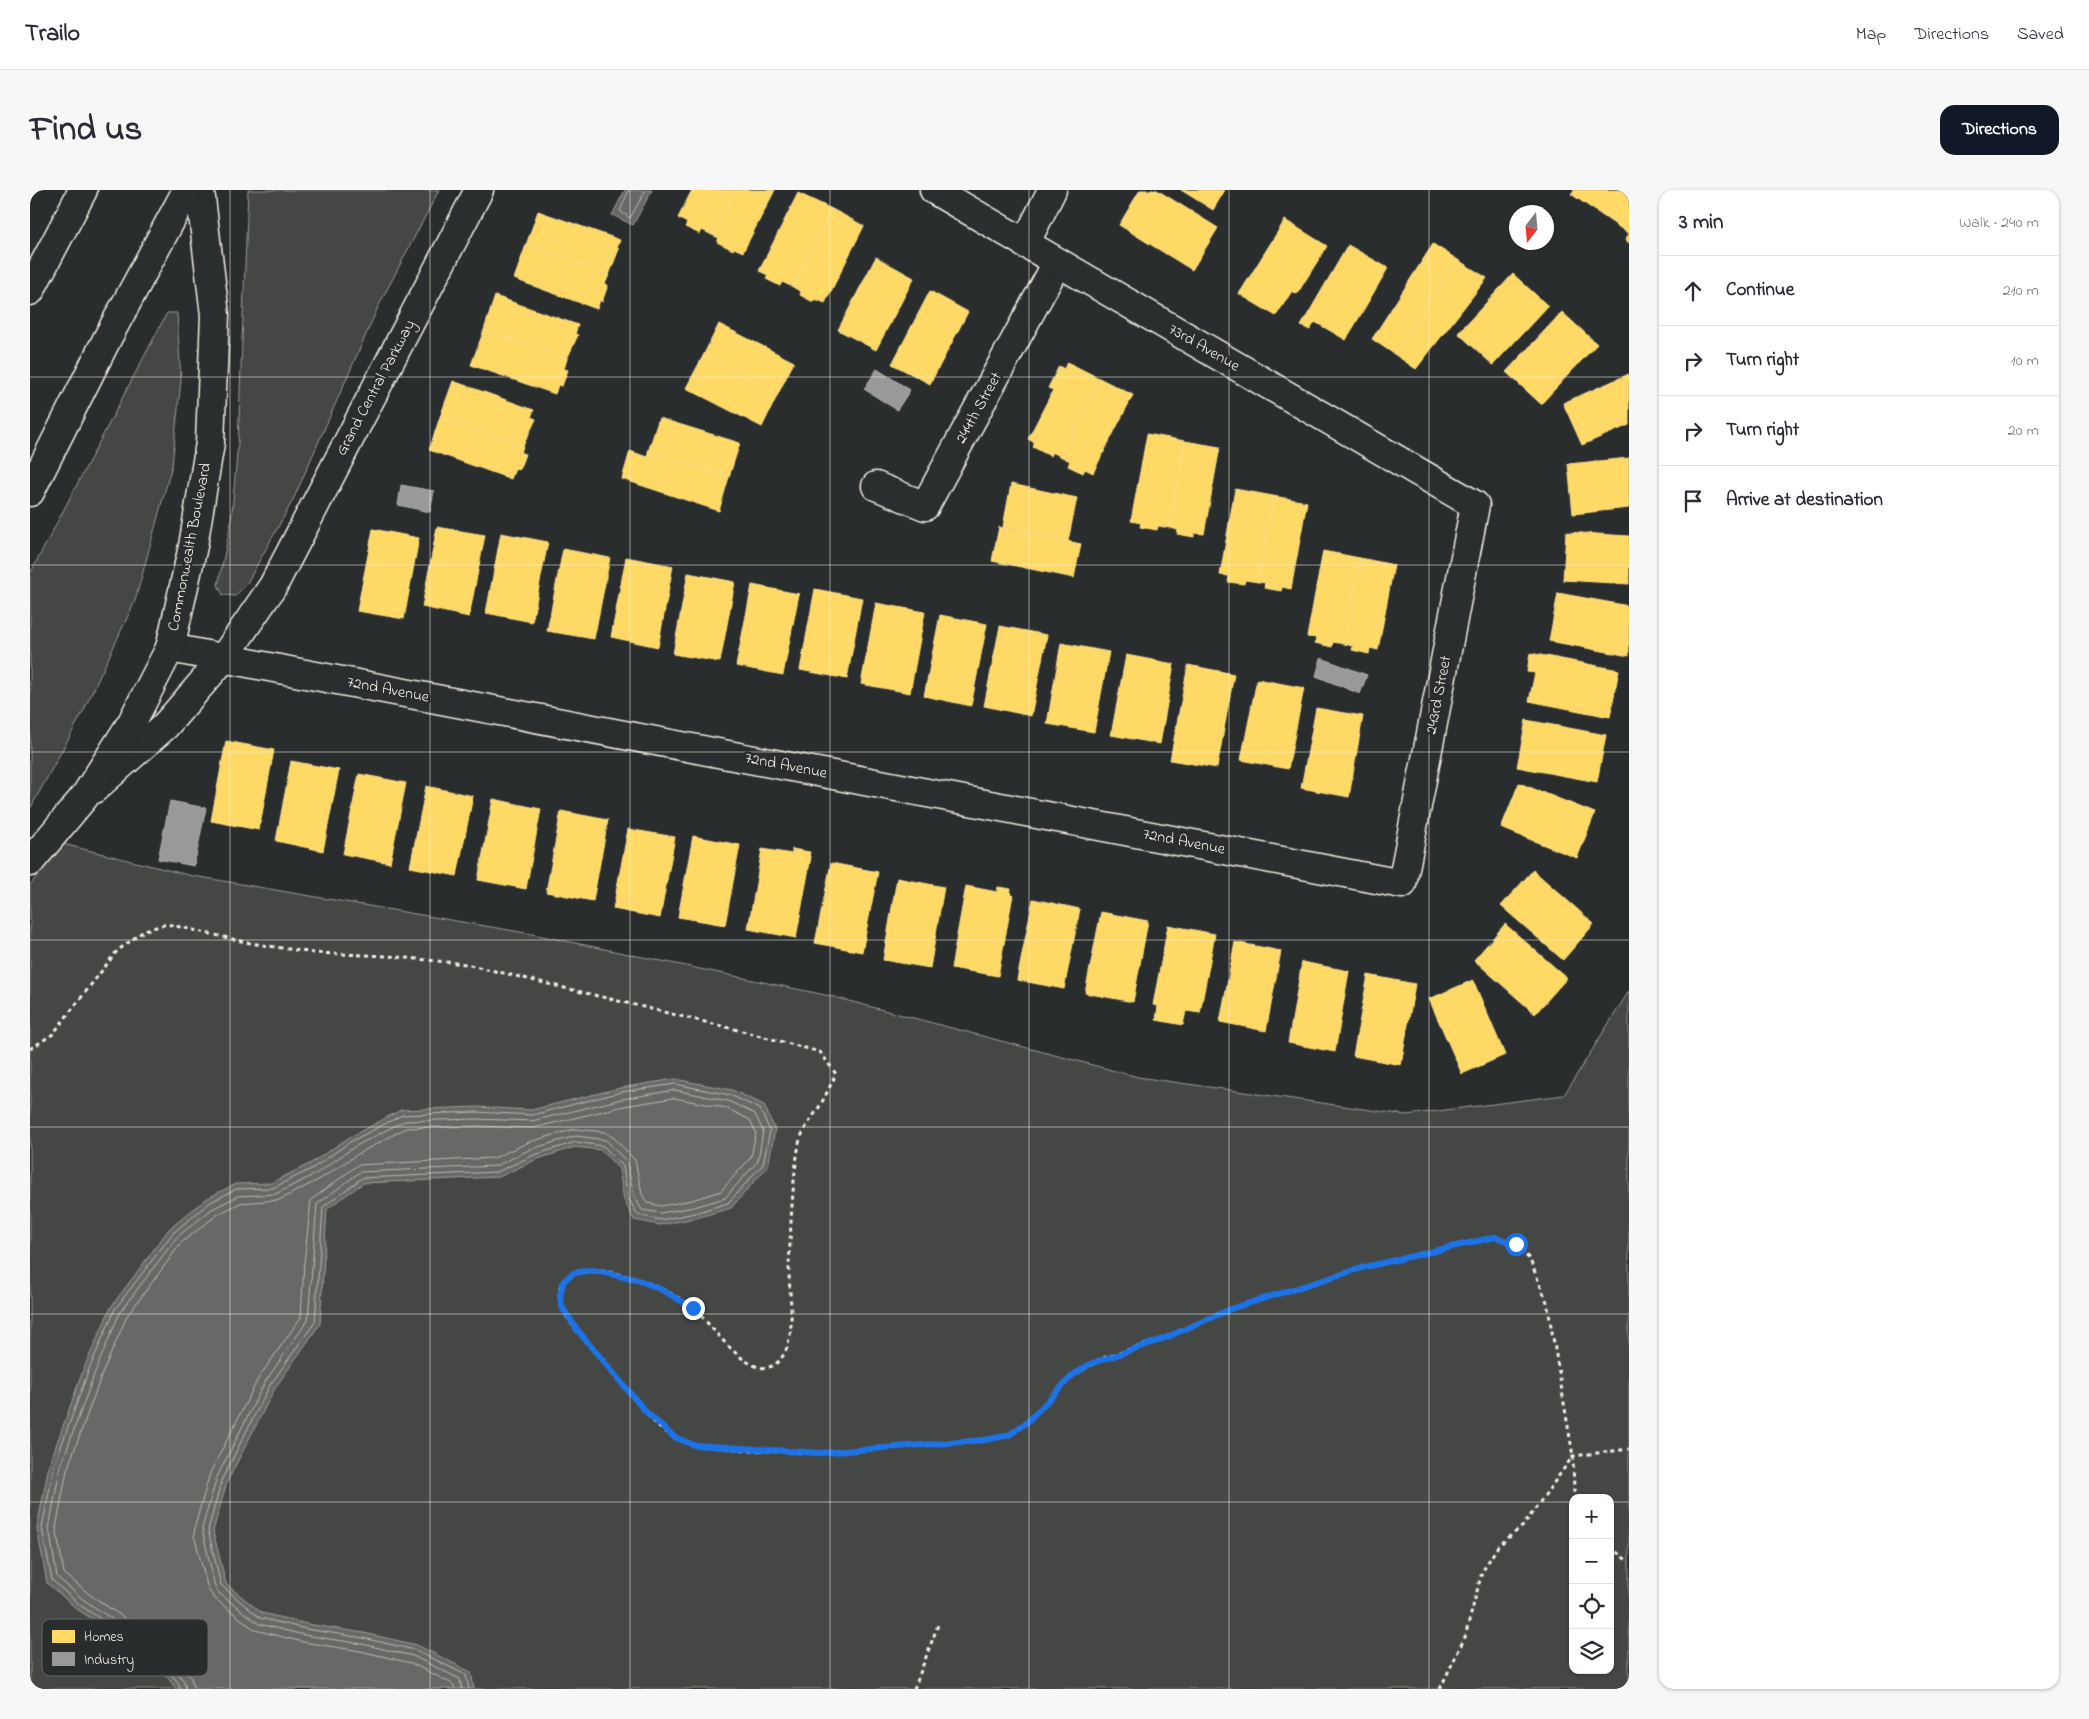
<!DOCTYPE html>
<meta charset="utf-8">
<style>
:root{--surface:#fff;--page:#f7f7f7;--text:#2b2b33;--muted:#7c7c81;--line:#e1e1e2;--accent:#111827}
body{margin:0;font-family:"Indie Flower",sans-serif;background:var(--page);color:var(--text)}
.controls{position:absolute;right:15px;bottom:15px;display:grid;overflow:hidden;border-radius:10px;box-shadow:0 1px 4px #0004}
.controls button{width:45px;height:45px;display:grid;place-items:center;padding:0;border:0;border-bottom:1px solid var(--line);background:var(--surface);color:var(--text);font:25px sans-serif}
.compass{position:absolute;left:1479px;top:15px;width:45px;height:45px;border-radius:50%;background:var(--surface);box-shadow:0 1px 4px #0004;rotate:196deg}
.stop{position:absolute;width:15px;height:15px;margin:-11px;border:4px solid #1a73e8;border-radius:50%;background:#fff}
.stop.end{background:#1a73e8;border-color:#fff;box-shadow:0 1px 5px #0008}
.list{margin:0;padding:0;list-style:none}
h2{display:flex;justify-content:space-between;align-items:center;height:65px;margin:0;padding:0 20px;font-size:21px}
h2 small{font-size:16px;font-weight:400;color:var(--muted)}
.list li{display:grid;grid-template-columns:32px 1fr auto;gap:15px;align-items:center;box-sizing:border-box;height:70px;padding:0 20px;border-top:1px solid var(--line)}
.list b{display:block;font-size:19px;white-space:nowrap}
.list em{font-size:16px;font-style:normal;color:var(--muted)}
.icon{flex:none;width:28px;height:28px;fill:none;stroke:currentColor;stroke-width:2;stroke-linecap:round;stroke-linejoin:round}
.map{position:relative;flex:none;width:1599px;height:1499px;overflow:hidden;border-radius:15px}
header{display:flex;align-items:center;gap:30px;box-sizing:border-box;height:70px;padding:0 25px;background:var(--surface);border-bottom:1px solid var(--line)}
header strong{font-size:24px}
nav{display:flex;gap:28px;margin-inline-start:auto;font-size:18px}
.intro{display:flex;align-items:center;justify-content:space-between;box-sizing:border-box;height:120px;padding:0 30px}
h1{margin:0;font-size:35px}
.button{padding:12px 22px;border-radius:15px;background:var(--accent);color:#fff;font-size:18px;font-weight:700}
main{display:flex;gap:30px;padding:0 30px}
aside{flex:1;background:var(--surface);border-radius:15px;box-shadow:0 1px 4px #0004}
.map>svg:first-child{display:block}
</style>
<header>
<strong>Trailo</strong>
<nav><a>Map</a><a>Directions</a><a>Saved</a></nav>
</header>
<div class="intro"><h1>Find us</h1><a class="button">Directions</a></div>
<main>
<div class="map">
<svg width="1599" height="1499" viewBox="0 0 1599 1499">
<rect width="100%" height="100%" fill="#2a2d2e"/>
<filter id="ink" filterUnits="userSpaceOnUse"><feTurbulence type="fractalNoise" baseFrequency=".02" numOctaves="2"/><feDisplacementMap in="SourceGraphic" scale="10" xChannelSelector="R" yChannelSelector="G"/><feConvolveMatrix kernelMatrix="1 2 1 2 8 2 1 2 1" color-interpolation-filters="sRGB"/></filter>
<g filter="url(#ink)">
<g fill="#444645" stroke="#9c9c96" fill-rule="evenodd">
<polygon points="218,0 409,0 349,115 263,310 217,393 205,406 193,405 188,395 201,333 208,253"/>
<polygon points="137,123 147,123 151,190 142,275 105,411 53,522 0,619 0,384"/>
<path d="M33 654 158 685 502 744 800 806 1108 887 1376 925 1534 905 1599 801V1499H0V695ZM1543 1308H1580V1480H1543Z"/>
</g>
<g fill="#676866" stroke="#9f9f9a">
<polygon points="595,0 622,0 603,35 582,25"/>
<polygon points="645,889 702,900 734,915 745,940 738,976 701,1018 666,1028 630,1035 604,1030 594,1010 589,979 571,960 545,957 505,970 469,987 333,993 297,1019 290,1134 245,1198 197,1292 183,1341 196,1394 232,1423 277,1434 334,1443 387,1455 441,1482 444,1499 146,1499 132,1480 107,1459 47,1419 17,1393 7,1338 19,1275 54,1178 81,1117 139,1039 176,1009 205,994 241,993 281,973 318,948 371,920 446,917 501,920 590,898"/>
</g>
<g fill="#ffd966" stroke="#fce08d">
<polygon points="662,0 705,0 682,45 672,40 670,44 655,37 657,33 648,28"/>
<polygon points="705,0 745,0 713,62 704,58 703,60 687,52 689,48 682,45"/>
<polygon points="1110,0 1127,0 1188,38 1162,80 1089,35"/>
<polygon points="1151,0 1195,0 1183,20"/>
<polygon points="1544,0 1599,0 1599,53 1595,50 1599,44 1541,4"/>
<polygon points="768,3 802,19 763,97 752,92 750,96 736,89 738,85 729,81"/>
<polygon points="802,19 834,36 795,113 785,109 783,112 770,105 771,102 763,97"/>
<polygon points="508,21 590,50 587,58 589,59 579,85 496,55"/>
<polygon points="1255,30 1297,56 1267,104 1262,101 1246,126 1209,104"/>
<polygon points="1403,54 1428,70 1364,164 1342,149"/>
<polygon points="496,55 579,85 575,94 578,95 572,112 570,110 567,119 484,89"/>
<polygon points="1318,55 1358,78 1316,150 1285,132 1280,140 1271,136"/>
<polygon points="846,67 884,88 846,160 808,140"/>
<polygon points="1428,70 1457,88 1386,179 1364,164"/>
<polygon points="1483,84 1518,116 1463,175 1428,143"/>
<polygon points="900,101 938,122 900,194 862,174"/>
<polygon points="465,106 548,135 545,144 548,145 537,169 454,140"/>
<polygon points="1532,122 1567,154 1511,214 1476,182"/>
<polygon points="689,134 764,172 748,204 673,166"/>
<polygon points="454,140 537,169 534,179 538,180 532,196 528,195 525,204 441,175"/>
<polygon points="673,166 748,204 732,237 656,198"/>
<polygon points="1037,172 1071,189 1032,267 1022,262 1020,266 1003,257 1005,253 998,249 1023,200 1018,198 1029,176 1034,179"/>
<polygon points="1599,184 1599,235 1552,255 1533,213"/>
<polygon points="1071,189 1103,205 1063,283 1055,279 1053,283 1038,276 1040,271 1032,267"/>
<polygon points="423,191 504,220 501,227 506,229 493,256 410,227"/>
<polygon points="410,227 493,256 491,263 495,264 489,280 485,279 481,289 399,260"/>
<polygon points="629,228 710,253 699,287 618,262"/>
<polygon points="1117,244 1155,251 1140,338 1128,336 1127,340 1110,337 1111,333 1101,331"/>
<polygon points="1155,251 1190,257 1174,344 1164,343 1164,347 1147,344 1148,340 1140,338"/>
<polygon points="600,261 617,267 618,262 699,287 689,321 592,289"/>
<polygon points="1599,268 1599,318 1543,324 1538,274"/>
<polygon points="981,294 1047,308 1038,351 973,337"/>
<polygon points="1205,299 1243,306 1228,392 1215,390 1214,394 1198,392 1199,386 1190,385"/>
<polygon points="1243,306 1277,312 1261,399 1252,397 1251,401 1234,398 1235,393 1228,392"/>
<polygon points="407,337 455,345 439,427 392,417"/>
<polygon points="969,337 1051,354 1044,388 962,371"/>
<polygon points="343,339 389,348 374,429 327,421"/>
<polygon points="1536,342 1599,346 1599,394 1533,390"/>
<polygon points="471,343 518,352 502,432 456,423"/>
<polygon points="533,359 580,368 564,449 517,441"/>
<polygon points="1293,361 1330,368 1314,454 1303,452 1302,457 1285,453 1287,448 1277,447"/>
<polygon points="596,367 643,376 628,457 581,447"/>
<polygon points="1330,368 1364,375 1348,460 1340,458 1339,464 1322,460 1323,456 1314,454"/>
<polygon points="658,383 705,392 690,472 643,464"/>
<polygon points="722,395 769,404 753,485 706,476"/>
<polygon points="785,399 832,408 817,489 770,480"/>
<polygon points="1528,403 1599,416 1599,466 1519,451"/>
<polygon points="846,413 895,422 880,503 831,494"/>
<polygon points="910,425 957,434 941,516 894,506"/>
<polygon points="970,436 1017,445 1001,526 954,516"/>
<polygon points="1031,453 1079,462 1064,542 1017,534"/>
<polygon points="1500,463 1589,480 1580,527 1499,511 1505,483 1497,482"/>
<polygon points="1096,465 1144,474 1130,554 1081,545"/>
<polygon points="1158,475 1204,484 1187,578 1140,570"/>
<polygon points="1227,489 1274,498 1258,579 1211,570"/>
<polygon points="1286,518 1333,526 1319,607 1271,598"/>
<polygon points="1496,530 1576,545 1567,592 1487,577"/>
<polygon points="196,551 244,560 229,640 181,631"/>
<polygon points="261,571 309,580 293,661 246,651"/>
<polygon points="329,584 376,593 360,673 313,664"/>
<polygon points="1489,593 1565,623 1547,668 1471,638"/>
<polygon points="396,596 443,606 427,686 380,677"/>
<polygon points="463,609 511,619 496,699 448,690"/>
<polygon points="531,621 578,630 563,711 516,702"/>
<polygon points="598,639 645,647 630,728 583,719"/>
<polygon points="663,646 710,655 695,735 648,727"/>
<polygon points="732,659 762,664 762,659 780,662 779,667 781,667 766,748 718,739"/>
<polygon points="801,673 848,682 832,762 785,753"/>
<polygon points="1503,680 1564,734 1533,770 1471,716"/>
<polygon points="867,688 914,697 900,778 853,770"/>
<polygon points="936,696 967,702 968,697 981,699 980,705 983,705 968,786 921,778"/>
<polygon points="1003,709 1050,719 1034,799 987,790"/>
<polygon points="1071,722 1118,731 1103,812 1055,803"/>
<polygon points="1475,734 1537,788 1505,824 1444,770"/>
<polygon points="1138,735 1185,744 1170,823 1156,821 1153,835 1126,830 1128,816 1123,815"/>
<polygon points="1205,752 1251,761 1236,841 1190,832"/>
<polygon points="1272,772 1319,781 1305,862 1258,853"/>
<polygon points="1338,785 1385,794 1371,875 1323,866"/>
<polygon points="1443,790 1475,865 1432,884 1399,809"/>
</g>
<g fill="#999" stroke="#b4b3b1">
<polygon points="847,179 880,200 867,220 834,199"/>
<polygon points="371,295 404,301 400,322 368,315"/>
<polygon points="1291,468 1337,485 1330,504 1286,486"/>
<polygon points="140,611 176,618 164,676 128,669"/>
</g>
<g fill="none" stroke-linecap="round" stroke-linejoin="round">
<g stroke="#bcbab4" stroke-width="1">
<polyline points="599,0 590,21 600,28 616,0"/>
<polyline points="150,1499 149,1494 135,1476 109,1455 50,1415 22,1390 12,1338 24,1276 59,1179 85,1119 143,1043 179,1013 206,999 243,998 283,978 320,952 372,925 446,922 502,925 591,902 645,894 700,905 730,919 740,941 733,974 698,1013 665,1023 631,1030 608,1025 598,1008 593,976 573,956 546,952 504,965 467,982 332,988 293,1017 285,1132 240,1195 192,1289 178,1340 191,1395 230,1428 276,1439 333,1448 385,1460 436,1485 439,1499"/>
<polyline points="156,1499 154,1491 139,1471 113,1450 54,1410 27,1387 19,1338 30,1278 65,1182 90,1122 147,1047 182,1019 208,1006 246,1004 287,983 324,957 374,931 446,929 502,931 592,909 645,900 698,911 725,924 733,941 728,971 695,1008 664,1017 631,1023 612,1020 604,1006 597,972 576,950 546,946 501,959 466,976 330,982 287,1014 278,1130 235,1192 187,1287 172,1338 185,1397 189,1403 229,1434 274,1445 332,1454 383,1466 430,1489 432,1499"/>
<polyline points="164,1499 161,1488 144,1466 118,1444 59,1404 34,1383 26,1338 37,1280 72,1184 97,1126 152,1052 187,1025 210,1013 249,1010 290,989 328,964 376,938 446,936 503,938 594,916 644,908 696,918 720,930 726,942 721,967 691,1001 662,1010 631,1016 617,1013 612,1004 605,970 584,948 575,942 545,939 499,952 464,968 328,975 281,1010 274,1073 271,1127 228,1189 180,1283 165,1336 164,1345 178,1399 184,1408 225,1440 273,1452 330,1461 381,1473 423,1494 425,1499"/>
</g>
<defs>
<g id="minor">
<polyline points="995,54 1022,0"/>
<polyline points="846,296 895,316 1027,73"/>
<polyline points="140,458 1372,694 1445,315 904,0"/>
<polyline points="64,599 135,536 193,469 243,396 449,0"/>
</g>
<polyline id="tertiary" points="0,672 55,606 102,532 140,458 163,356 180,253 185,125 170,0"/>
<g id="motorway">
<polyline points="0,101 53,0"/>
<polyline points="0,302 77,149 157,0"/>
</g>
</defs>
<use href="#minor" stroke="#f4f1e8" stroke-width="31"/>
<use href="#tertiary" stroke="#f4f1e8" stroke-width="31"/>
<use href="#motorway" stroke="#f4f1e8" stroke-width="31"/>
<g stroke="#f4f1e8" stroke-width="3" stroke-dasharray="4 4" stroke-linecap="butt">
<path d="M0 859 23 844 87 761 115 740 137 734 220 753 284 763 358 766 436 774 712 841 790 862 806 884C801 894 796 905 791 914 784 926 771 941 769 954 762 993 761 1034 759 1074 758 1098 767 1142 754 1164 728 1208 682 1133 663 1118 641 1101 610 1089 583 1083 560 1078 519 1080 532 1116 538 1133 555 1148 566 1162 587 1187 607 1213 629 1237L644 1247 664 1255 721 1260 790 1263 955 1250 979 1245 997 1232 1043 1185 1073 1168 1128 1151 1203 1118 1335 1077 1465 1047 1486 1054 1500 1070 1517 1112 1543 1266 1544 1302 1547 1308"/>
<polyline points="1580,1357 1599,1372"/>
<polyline points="884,1499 908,1435"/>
<polyline points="1410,1499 1435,1447 1452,1382 1468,1356 1493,1336 1543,1266 1599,1259"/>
</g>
<use href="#minor" stroke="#2a2d2e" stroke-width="28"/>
<use href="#tertiary" stroke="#2a2d2e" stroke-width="28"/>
<use href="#motorway" stroke="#2a2d2e" stroke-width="28"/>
</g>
</g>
<g fill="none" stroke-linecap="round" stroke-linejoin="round" filter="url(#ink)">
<polyline stroke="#1a73e8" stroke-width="6" points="663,1118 632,1100 608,1090 562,1080 543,1083 533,1092 530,1105 532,1117 549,1142 616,1222 644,1247 664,1255 790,1263 955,1250 979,1245 997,1232 1043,1185 1060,1174 1128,1151 1203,1118 1335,1077 1465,1047 1486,1054"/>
</g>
<path fill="none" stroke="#f4f1e8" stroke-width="1" stroke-opacity="0.55" d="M200 0V1499M400 0V1499M600 0V1499M800 0V1499M999 0V1499M1199 0V1499M1399 0V1499M0 187H1599M0 375H1599M0 562H1599M0 750H1599M0 937H1599M0 1124H1599M0 1312H1543M1580 1312H1599"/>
<g text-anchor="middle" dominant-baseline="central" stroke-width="5" stroke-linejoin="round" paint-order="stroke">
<g font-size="16" fill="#f4f1e8" stroke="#2a2d2e">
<text transform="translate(1174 158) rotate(30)">73rd Avenue</text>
<text transform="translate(346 198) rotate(-62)">Grand Central Parkway</text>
<text transform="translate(949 218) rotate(-61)">244th Street</text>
<text transform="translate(160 357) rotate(-79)">Commonwealth Boulevard</text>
<text transform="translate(358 500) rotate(11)">72nd Avenue</text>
<text transform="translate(1409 505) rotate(-79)">243rd Street</text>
<text transform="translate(756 576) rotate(11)">72nd Avenue</text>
<text transform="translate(1154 652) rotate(11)">72nd Avenue</text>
</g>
</g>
<rect x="12" y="1429" width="166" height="57" rx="8" fill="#2a2d2e" stroke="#676866" stroke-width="1"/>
<rect x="22" y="1440" width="23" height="13" fill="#ffd966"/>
<rect x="22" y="1462" width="23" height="14" fill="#999"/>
<g font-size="14" fill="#f4f1e8">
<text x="54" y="1451">Homes</text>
<text x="54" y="1474">Industry</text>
</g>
</svg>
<div class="controls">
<button>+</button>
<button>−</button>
<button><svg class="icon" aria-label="locate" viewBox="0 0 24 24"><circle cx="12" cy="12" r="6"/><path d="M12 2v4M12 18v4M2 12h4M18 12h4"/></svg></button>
<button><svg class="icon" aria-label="layers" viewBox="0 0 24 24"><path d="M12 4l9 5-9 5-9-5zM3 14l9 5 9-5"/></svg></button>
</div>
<svg class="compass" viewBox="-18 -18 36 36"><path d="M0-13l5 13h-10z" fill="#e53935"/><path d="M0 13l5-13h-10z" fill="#7c7c81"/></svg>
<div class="stop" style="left:1486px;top:1054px"></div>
<div class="stop end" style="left:663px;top:1118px"></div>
</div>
<aside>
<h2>3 min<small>Walk · 240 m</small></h2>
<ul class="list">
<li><svg class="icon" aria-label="ahead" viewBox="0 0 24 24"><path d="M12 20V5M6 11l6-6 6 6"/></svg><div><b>Continue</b></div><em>210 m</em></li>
<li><svg class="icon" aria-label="right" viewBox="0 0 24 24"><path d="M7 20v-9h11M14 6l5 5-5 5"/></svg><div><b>Turn right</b></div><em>10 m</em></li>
<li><svg class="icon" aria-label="right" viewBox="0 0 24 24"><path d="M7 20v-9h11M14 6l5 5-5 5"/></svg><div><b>Turn right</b></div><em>20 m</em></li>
<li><svg class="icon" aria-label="arrive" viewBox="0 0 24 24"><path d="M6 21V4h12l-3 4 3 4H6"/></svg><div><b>Arrive at destination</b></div></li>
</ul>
</aside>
</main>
